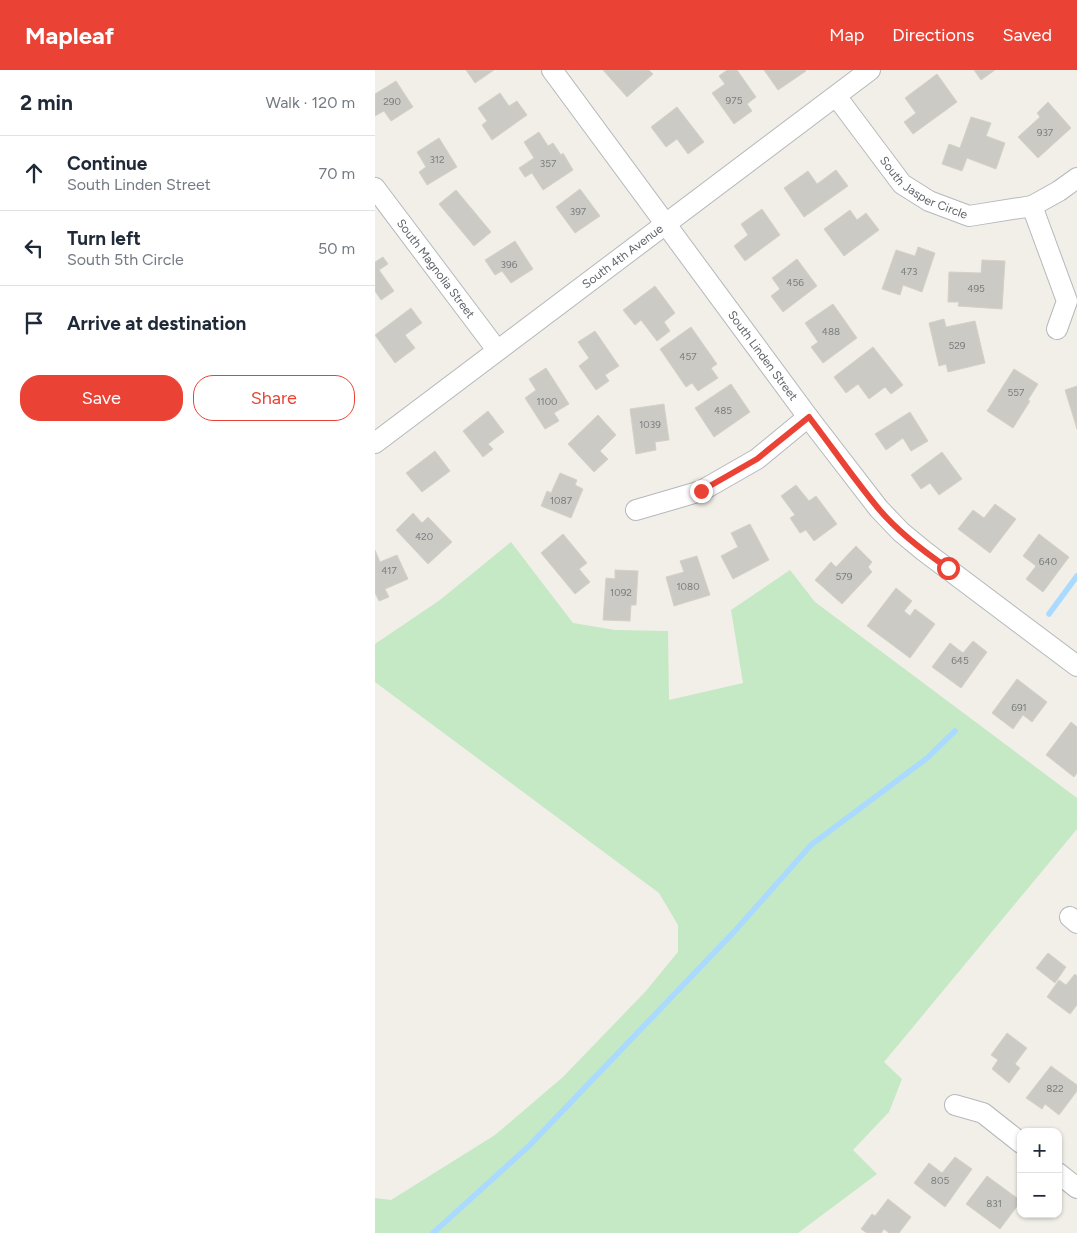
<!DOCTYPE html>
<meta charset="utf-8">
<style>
:root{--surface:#fff;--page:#f2f2f3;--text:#1f2937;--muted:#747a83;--line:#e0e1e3;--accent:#ea4335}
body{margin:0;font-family:Figtree,sans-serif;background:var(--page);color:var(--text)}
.controls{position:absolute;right:15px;bottom:15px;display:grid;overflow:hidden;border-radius:10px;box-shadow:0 1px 4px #0004}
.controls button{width:45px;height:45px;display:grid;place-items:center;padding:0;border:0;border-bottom:1px solid var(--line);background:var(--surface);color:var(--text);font:25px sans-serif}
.stop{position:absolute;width:15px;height:15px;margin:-11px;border:4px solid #ea4335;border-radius:50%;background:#fff}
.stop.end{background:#ea4335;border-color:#fff;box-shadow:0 1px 5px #0008}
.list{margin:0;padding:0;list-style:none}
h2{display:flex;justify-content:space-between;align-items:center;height:65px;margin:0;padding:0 20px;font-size:21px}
h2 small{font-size:16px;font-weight:400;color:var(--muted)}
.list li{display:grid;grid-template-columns:32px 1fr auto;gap:15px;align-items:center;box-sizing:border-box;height:75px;padding:0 20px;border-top:1px solid var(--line)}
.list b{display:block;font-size:19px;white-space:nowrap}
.list p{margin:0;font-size:16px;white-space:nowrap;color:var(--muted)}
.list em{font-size:16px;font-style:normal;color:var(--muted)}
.actions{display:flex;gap:10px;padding:15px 20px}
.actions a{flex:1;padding:11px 0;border:1px solid var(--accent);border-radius:20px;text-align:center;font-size:18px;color:var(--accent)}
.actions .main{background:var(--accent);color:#fff}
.icon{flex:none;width:28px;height:28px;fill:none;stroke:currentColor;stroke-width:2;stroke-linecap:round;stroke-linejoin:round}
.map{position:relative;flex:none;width:702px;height:1163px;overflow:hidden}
header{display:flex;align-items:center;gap:30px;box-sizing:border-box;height:70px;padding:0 25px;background:var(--accent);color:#fff}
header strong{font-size:24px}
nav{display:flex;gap:28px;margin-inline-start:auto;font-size:18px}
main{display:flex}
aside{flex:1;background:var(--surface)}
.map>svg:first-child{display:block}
</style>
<header>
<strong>Mapleaf</strong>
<nav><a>Map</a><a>Directions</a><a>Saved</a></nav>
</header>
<main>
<aside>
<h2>2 min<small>Walk · 120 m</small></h2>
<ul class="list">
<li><svg class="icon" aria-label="ahead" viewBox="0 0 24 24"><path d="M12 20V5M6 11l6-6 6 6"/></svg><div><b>Continue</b><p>South Linden Street</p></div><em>70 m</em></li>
<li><svg class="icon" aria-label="left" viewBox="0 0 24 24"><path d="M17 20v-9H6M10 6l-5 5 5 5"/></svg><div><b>Turn left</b><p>South 5th Circle</p></div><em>50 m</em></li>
<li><svg class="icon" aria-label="arrive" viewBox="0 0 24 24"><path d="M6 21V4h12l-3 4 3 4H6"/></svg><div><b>Arrive at destination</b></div></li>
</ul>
<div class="actions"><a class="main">Save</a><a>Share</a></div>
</aside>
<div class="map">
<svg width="702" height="1163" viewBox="0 0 702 1163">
<rect width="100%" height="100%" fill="#f1efe8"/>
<polygon fill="#c5e8c5" points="136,472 198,553 240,560 293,561 294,630 368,613 356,540 415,500 440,532 702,728 702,759 509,992 527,1009 514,1042 478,1080 502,1104 423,1163 0,1163 0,1128 16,1130 120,1065 188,1007 270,922 303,882 303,855 284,823 0,612 0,574 65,530"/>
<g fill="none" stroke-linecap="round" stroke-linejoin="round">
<g stroke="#aadaff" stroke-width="5.5">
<polyline points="674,544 702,506"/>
<polyline points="58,1163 154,1076 358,863 436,775 551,689 580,661"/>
</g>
</g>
<g fill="#cccac5" stroke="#d6d1c6">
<polygon points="91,0 119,0 100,13"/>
<polygon points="228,0 274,0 278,4 252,27"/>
<polygon points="352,0 362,0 381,27 372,34 377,41 359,54 337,23 350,14 344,6"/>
<polygon points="389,0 430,0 431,1 403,20"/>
<polygon points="599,0 620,0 606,10"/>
<polygon points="562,4 582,32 538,64 529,52 541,43 530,28"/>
<polygon points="21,11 38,37 16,51 9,41 0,46 0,24"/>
<polygon points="125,23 134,36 142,31 152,45 117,70 107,55 112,51 103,38"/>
<polygon points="673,32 696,58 663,88 643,67 665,47 662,43"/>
<polygon points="302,37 329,72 313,84 302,69 291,77 276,57"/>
<polygon points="596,47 616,53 611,66 630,73 621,99 592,88 587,101 567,94 574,74 585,78"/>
<polygon points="164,62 173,76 178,73 186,85 188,83 198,100 168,120 157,103 150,107 144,98 159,88 149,72"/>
<polygon points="64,68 82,97 52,115 44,102 51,97 42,82"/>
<polygon points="461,100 473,116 429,147 409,118 433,101 442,114"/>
<polygon points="205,119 225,146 200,163 181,137"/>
<polygon points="81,120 116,162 99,176 64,134"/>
<polygon points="387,139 405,165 370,191 359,176 373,165 366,154"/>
<polygon points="475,140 482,150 491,143 504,160 469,186 449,159"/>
<polygon points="140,171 158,199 136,213 127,201 120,205 110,190"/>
<polygon points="543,177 560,183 547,222 528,215 525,225 507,219 521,180 540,186"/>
<polygon points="8,187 13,194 4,200 19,221 6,230 0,221 0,192"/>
<polygon points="422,189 442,216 408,242 396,226 405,219 397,208"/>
<polygon points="607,190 630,191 627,239 583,236 584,232 573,232 574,202 606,203"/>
<polygon points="280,216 300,243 289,252 295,261 282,271 266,250 260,255 248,240"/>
<polygon points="458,234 482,268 448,293 436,277 443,272 430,253"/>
<polygon points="36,238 47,253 30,265 40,278 20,293 0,265"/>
<polygon points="569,249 571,257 600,251 610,293 573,302 571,294 564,296 554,253"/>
<polygon points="316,257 342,294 336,298 343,308 323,321 317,313 311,317 285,279"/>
<polygon points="220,261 244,296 230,305 234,311 221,320 204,296 214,288 203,272"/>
<polygon points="498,277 528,315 516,324 510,317 494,329 483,314 471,323 459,307"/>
<polygon points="171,298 194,334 179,343 184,351 170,359 150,328 161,320 154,309"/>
<polygon points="639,299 663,314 653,330 655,331 638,358 612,341"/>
<polygon points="356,314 375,342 339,367 320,338"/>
<polygon points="702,316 702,359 690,320"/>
<polygon points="289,334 294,370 280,372 281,380 261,384 255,339"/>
<polygon points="113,341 129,362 113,374 118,379 108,387 88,361"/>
<polygon points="535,342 553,371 536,381 528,368 511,380 500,364"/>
<polygon points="223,345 241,365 225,381 233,389 219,402 193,374"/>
<polygon points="60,381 75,401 47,422 31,403"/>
<polygon points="567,382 587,409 564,425 555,413 546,419 536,405"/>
<polygon points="185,403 202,410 200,415 208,419 196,448 166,436 172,421 176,423"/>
<polygon points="421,415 434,431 441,426 462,454 439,471 431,460 425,463 415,448 420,445 406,426"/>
<polygon points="620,434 641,449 615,483 583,459 598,440 609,448"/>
<polygon points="38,443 47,453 53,447 77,472 53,494 21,460"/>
<polygon points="375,454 394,490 358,509 346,486 363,477 356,463"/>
<polygon points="188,464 212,493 204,499 215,512 200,524 166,483"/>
<polygon points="664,464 694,487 668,522 651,509 661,496 648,486"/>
<polygon points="481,476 497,492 493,497 497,502 467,534 440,510 456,492 461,497"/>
<polygon points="0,480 5,492 22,485 33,509 10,519 14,527 4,531 0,523"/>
<polygon points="322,486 335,525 299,536 291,507 309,502 305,491"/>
<polygon points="240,500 263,501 261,535 256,535 255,551 228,550 231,508 240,509"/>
<polygon points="521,518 537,531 529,541 535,546 540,539 560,554 535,588 492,556"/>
<polygon points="598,571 612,582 586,618 557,597 575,573 588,583"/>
<polygon points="642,609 672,632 657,652 648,645 638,659 617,643"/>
<polygon points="696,652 702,657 702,703 699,707 671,685"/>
<polygon points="673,883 691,897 680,913 661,898"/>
<polygon points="700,904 702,906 702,935 695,944 672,927 684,910 691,915"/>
<polygon points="632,963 652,978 640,994 645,998 634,1013 617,999 623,990 616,985"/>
<polygon points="676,996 702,1015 702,1021 684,1045 670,1034 667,1039 651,1028"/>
<polygon points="580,1087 597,1099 570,1137 539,1113 554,1093 567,1103"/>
<polygon points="612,1106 646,1131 625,1159 591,1134"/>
<polygon points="513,1129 536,1147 524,1163 514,1163 509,1159 506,1163 492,1163 486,1159 497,1144 500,1146"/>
</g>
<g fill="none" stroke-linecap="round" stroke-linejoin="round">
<defs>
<g id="minor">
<path id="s1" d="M177 0 433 347 504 439 526 462 549 481 702 596"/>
<path id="s2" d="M461 26 527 114 554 131 594 146 657 136 692 231 682 259"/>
<path id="s3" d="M0 118 122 280"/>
<polyline points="657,136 684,121 702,108"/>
<path id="s4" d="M0 373 495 0"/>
<polyline points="261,440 326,421 382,389 433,347"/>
<polyline points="695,847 702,853"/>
<polyline points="580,1035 608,1043 646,1073"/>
<polyline points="683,1103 702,1118"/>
</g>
</defs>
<use href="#minor" stroke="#b5b8bc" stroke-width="22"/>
<use href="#minor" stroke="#fff" stroke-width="20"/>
</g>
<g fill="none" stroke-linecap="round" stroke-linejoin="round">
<path stroke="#ea4335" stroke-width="6" d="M326 421 382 389 434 347C457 377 479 409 503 438 523 462 548 481 573 498"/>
</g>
<g text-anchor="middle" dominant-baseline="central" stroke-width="4" stroke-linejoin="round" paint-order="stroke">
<g font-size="10" fill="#7a7d7f">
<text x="359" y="30">975</text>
<text x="17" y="31">290</text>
<text x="670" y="62">937</text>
<text x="62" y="89">312</text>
<text x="173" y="93">357</text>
<text x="203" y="141">397</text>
<text x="134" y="194">396</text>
<text x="534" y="201">473</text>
<text x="420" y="212">456</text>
<text x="601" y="218">495</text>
<text x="456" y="261">488</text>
<text x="582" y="275">529</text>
<text x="313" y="286">457</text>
<text x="641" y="322">557</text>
<text x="172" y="331">1100</text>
<text x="348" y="340">485</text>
<text x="275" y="354">1039</text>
<text x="186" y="430">1087</text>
<text x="49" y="466">420</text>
<text x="673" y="491">640</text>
<text x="14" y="500">417</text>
<text x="469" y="506">579</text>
<text x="313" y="516">1080</text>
<text x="246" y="522">1092</text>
<text x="585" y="590">645</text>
<text x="644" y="637">691</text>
<text x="680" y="1018">822</text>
<text x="565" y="1110">805</text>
<text x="619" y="1133">831</text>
</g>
<g font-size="12" fill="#5f6368" stroke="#fff">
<text stroke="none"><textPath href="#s2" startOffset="130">South Jasper Circle</textPath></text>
<text stroke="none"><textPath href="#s4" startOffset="310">South 4th Avenue</textPath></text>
<text stroke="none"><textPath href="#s3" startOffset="101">South Magnolia Street</textPath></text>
<text stroke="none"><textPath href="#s1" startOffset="355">South Linden Street</textPath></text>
</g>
</g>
</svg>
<div class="controls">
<button>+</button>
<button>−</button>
</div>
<div class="stop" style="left:573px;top:498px"></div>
<div class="stop end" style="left:326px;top:421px"></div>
</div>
</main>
